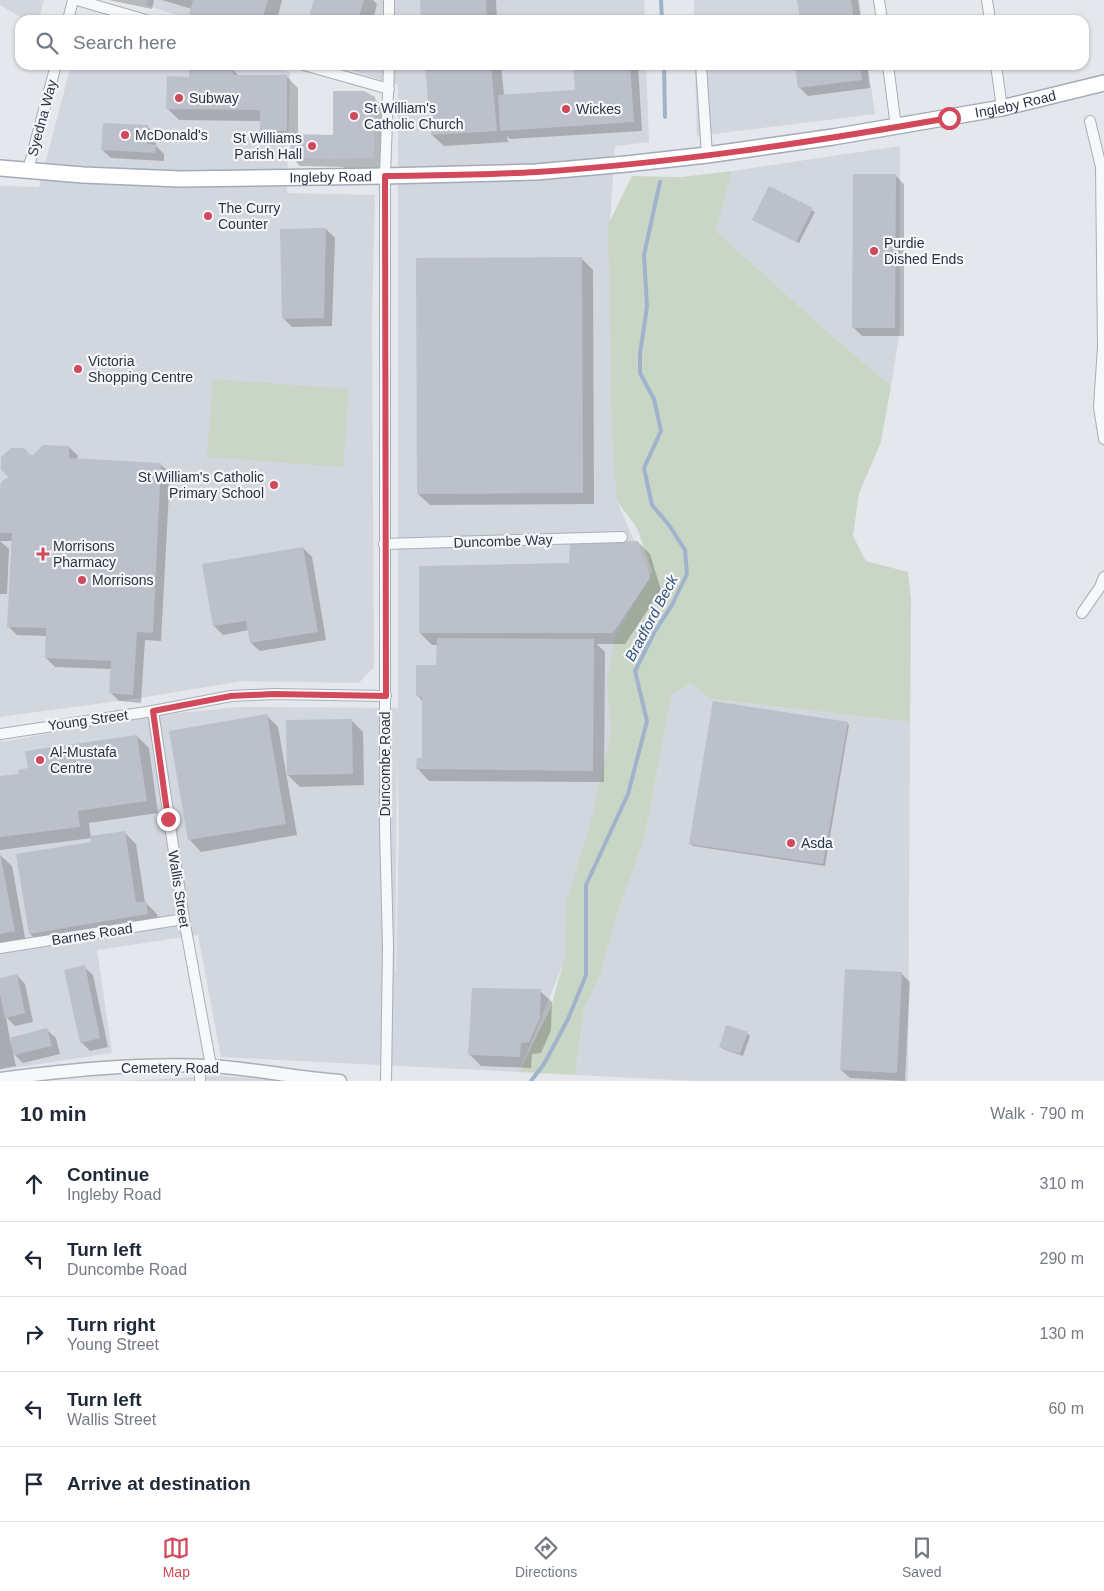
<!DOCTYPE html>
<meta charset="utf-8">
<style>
:root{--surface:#fff;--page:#f2f2f3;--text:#1f2937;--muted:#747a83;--line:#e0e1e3;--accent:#d1495b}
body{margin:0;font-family:Helvetica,sans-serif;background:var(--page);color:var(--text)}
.stop{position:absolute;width:15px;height:15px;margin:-11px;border:4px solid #d1495b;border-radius:50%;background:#fff}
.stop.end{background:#d1495b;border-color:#fff;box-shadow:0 1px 5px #0008}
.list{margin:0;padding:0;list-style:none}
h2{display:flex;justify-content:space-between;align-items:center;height:65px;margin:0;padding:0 20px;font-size:21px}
h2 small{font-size:16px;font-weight:400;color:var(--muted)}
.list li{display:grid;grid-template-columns:32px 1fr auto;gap:15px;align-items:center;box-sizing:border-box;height:75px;padding:0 20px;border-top:1px solid var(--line)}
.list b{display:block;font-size:19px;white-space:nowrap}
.list p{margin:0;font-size:16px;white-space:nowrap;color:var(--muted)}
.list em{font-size:16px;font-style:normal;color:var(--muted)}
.icon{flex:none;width:28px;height:28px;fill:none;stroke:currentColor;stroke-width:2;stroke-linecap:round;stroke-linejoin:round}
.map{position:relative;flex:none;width:1104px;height:1081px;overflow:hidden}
.search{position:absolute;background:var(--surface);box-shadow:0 1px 4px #0004;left:15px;right:15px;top:15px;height:55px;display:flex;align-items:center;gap:12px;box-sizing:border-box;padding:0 18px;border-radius:15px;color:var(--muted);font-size:19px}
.sheet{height:440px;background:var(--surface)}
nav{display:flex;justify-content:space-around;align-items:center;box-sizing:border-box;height:70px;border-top:1px solid var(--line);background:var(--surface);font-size:14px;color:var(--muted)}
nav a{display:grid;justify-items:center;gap:2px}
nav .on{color:var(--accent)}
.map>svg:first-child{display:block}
</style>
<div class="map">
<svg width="1104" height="1081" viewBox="0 0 1104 1081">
<rect width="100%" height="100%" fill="#e4e7ec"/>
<g fill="#d2d6de" fill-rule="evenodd">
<polygon points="0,0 44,0 39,20 25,20 0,5"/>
<polygon points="148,0 644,0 645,20 192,20 146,5"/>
<polygon points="694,0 859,0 862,20 694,20"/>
<polygon points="71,65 268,65 290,72 287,193 375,195 372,321 374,667 359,683 243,681 140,698 0,717 0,186 39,187"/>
<path d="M334 65H646L649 142 615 146 610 221 617 501 650 578 566 957 519 1072 221 1057 198 935 97 950 112 1053 0 1070V735L2 742 140 717 239 707 398 708V85ZM397 755 399 827 396 972H395Z"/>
<polygon points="695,65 868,65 875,114 697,136"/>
<polygon points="900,146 900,330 891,386 830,334 716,231 732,171"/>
<polygon points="691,684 711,699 910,722 908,1081 695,1081 575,1075 584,1009 600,976 619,908 644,840 672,694"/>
<polygon points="220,1076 287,1081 122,1081"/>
</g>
<g fill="#c9d6c5">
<polygon points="732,171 716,231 830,334 891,386 881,442 859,493 853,536 866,561 908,572 911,600 910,722 711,699 691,684 672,694 644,840 619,908 600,976 584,1009 575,1075 519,1072 551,1007 565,957 567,899 588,832 611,735 607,680 614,640 652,571 637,528 617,501 612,435 608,225 632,176 681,177"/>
<polygon points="213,379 349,389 343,467 207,457"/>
</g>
<g fill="#0003">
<polygon points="109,0 154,0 152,9"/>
<polygon points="162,0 282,0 277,20 197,20 190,14 192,9"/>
<polygon points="316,0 373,0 377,4 373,20 310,20"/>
<polygon points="421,0 496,0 497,20 423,20"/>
<polygon points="798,0 858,0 861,20 801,20"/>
<polygon points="339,65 360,65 358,71"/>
<polygon points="426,65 501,65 504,95 576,91 575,65 638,65 642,131 510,139 507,136 508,142 444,146 432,135"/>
<polygon points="796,65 867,65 870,88 808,96 799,87"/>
<polygon points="232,69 239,76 286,76 298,88 298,135 334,136 374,98 386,110 386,169 346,170 343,167 300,166 291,157 292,142 273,142 261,130 261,121 179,120 168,109 190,78"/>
<polygon points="147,126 156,135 156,146 164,154 164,161 111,158 102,150"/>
<polygon points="895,175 904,184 904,336 862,336 853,327"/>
<polygon points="770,188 815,212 799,243 753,220"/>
<polygon points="326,229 335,238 332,326 292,327 283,318 281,230"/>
<polygon points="581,258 593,270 594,504 430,505 418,494"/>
<polygon points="69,447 78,456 77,460 161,465 170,473 161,641 145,640 141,703 119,701 111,693 112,669 55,667 46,658 47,636 17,635 8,626 12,541 0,541 9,549 7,594 0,594 0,493 31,456"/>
<polygon points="638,542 650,554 661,590 625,644 597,644 605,652 604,782 429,781 418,769 423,759 423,702 418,696 438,666 438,645 432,645 420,633 570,564"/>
<polygon points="303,548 312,557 326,640 260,651 251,643 249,630 223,635 214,626 203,565"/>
<polygon points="266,715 278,727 297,835 201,852 190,840 171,732"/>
<polygon points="351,720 363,732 364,785 300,787 288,775"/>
<polygon points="847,723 849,725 825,866 693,846 691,844"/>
<polygon points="137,736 149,748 158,813 89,823 91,838 124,832 136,844 145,902 157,914 159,926 42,945 30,934 92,843 92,838 0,850 0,778 20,775"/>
<polygon points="0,855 12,866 26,943 0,947"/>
<polygon points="84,967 93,975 108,1047 90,1051 81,1042"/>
<polygon points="901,973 910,982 905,1081 850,1078 841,1070"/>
<polygon points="17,975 25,984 33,1022 15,1026 6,1017 10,1039 47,1030 56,1038 60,1054 23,1063 13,1053 16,1066 0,1069 0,979"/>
<polygon points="540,991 552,1002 551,1030 541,1053 532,1054 531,1068 481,1066 469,1054"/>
<polygon points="747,1033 750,1036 743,1056 723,1049 721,1047"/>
</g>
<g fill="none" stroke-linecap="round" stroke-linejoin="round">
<g stroke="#9fb4cc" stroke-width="4">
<polyline points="661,0 662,20"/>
<polyline points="664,65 665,117"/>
<polyline points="531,1081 544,1064 568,1019 586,975 586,885 628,794 647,721 635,671 654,633 672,605 687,574 685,550 669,525 652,505 644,468 661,431 654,399 640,373 640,353 647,307 644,255 660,182"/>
</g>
</g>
<g fill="#bbc0ca">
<polygon points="193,0 268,0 262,20 210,20 189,14"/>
<polygon points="314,0 364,0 358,20 308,20"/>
<polygon points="420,0 486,0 487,20 421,20"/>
<polygon points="797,0 851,0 854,20 800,20"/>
<polygon points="425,65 491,65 497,131 431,135"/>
<polygon points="573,65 630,65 634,122 500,131 498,95 575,90"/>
<polygon points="795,65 860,65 862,80 798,88"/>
<polygon points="189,68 233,68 233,75 287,75 287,131 260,131 260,110 166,109 167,76 189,77"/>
<polygon points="333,91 364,91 375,97 374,158 333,159 290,158 291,134 333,135"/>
<polygon points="103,123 148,125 147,144 156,145 155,153 101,150"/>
<polygon points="853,174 896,174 895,328 852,328"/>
<polygon points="769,186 813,208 796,242 752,220"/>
<polygon points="326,228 324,318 282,319 280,229"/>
<polygon points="582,257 583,493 417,494 416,258"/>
<polygon points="43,445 69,446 69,458 161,463 153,633 137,632 133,695 109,693 111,661 45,658 46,628 7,627 12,533 0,533 0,491 1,482 8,477 1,469 1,457 11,448 24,448 30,455 33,455"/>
<polygon points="638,541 650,578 613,633 419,633 419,566 569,563 570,544"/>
<polygon points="303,547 318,632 250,643 246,621 213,626 202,564"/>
<polygon points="437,638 594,639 593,771 416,769 417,758 422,758 422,697 416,696 416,665 436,665"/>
<polygon points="713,701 848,722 823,864 689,844"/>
<polygon points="267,714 286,824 188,840 169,731"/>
<polygon points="352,719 353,774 287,775 286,720"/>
<polygon points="137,735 147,801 78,811 80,827 0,837 0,776 19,774 18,770 28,768 25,751"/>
<polygon points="125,831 136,902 146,901 148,914 29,934 16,854 91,842 90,836"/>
<polygon points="0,853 15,931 0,934"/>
<polygon points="85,965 100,1038 80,1043 64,970"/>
<polygon points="845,969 902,972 897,1073 840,1070"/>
<polygon points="17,974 25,1013 5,1018 0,994 0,978"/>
<polygon points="472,988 541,989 540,1018 529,1042 521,1043 520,1057 468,1055"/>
<polygon points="726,1025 748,1032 740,1054 719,1047"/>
<polygon points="47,1028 52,1046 14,1055 9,1038"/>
</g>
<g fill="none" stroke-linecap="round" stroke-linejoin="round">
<defs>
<g id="minor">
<polyline points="77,0 146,20"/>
<polyline points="879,0 882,20"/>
<polyline points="987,0 990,20"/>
<polyline points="68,20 73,0"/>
<polyline points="389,20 389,0"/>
<polyline points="304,65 389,89"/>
<polyline points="701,65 707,155"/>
<polyline points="888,65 896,127"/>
<polyline points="996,65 1002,108"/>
<polyline points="1090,121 1101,167 1103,347 1099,407 1104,439"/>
<polyline points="28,170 56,65"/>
<polyline points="384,544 622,537"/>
<polyline points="1082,613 1100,587 1104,577"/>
<polyline points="153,711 184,919 211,1066"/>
<polyline points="0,734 153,711 231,696 274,694 386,696"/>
<polyline points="0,948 184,919"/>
<polyline points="200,1081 200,1066"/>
<polyline points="386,1081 388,947 385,830 385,176 389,65"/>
</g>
<path id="tertiary" d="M0 1079C69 1070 139 1063 208 1066 252 1068 296 1078 340 1081"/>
<g id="primary">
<path id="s1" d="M0 168 83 175 180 179 385 176 536 172 626 164 707 155 833 137 1002 108 1104 83"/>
</g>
</defs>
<use href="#minor" stroke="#a9aeb7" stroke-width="12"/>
<use href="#tertiary" stroke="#a9aeb7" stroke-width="15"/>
<use href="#primary" stroke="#a3abb8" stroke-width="18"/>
<use href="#minor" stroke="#f7f8fa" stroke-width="10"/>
<use href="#tertiary" stroke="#f7f8fa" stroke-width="12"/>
<use href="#primary" stroke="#fff" stroke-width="15"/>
</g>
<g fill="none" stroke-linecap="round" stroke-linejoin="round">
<path stroke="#d1495b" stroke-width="6" d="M168 819 153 711 231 696 274 694 386 696 385 176C436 175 486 175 537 172 675 163 813 142 949 118"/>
</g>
<g fill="#d1495b" stroke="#f4f6f9" stroke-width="2">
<circle cx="179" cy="98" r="5"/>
<circle cx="566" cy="109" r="5"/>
<circle cx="354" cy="116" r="5"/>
<circle cx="125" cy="135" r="5"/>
<circle cx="312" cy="146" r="5"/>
<circle cx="208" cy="216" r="5"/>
<circle cx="874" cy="251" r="5"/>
<circle cx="78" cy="369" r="5"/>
<circle cx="274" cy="485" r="5"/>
<path d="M40.5 546.5h5v5h5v5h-5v5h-5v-5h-5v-5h5z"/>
<circle cx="82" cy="580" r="5"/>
<circle cx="40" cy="760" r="5"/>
<circle cx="791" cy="843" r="5"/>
</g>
<g text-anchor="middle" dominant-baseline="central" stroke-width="4.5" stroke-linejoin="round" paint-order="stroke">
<g font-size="14" fill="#2b3445" stroke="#f4f6f9" text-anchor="start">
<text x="189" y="98">Subway</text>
<text x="364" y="108">St William's<tspan x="364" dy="16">Catholic Church</tspan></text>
<text x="576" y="109">Wickes</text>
<text x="135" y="135">McDonald's</text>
<text x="302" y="138" text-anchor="end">St Williams<tspan x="302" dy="16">Parish Hall</tspan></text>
<text x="218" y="208">The Curry<tspan x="218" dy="16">Counter</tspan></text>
<text x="884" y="243">Purdie<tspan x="884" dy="16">Dished Ends</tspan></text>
<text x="88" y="361">Victoria<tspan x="88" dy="16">Shopping Centre</tspan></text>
<text x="264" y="477" text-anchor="end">St William's Catholic<tspan x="264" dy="16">Primary School</tspan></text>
<text x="53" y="546">Morrisons<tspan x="53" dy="16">Pharmacy</tspan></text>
<text x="92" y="580">Morrisons</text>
<text x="50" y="752">Al-Mustafa<tspan x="50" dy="16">Centre</tspan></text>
<text x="801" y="843">Asda</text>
</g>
<g font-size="14" fill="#2b3445" stroke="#f4f6f9">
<text stroke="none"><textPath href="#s1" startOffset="1021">Ingleby Road</textPath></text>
<text transform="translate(42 118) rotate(-75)">Syedna Way</text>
<text stroke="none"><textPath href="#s1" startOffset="331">Ingleby Road</textPath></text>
<text transform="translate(503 541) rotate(-2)">Duncombe Way</text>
<text transform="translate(88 720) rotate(-8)">Young Street</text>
<text transform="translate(385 764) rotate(-90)">Duncombe Road</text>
<text transform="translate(179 889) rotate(81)">Wallis Street</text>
<text transform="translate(92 934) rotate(-9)">Barnes Road</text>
<text x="170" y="1068">Cemetery Road</text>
</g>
<g font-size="15" font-style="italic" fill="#34527a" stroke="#f4f6f9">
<text transform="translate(651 618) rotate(-62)">Bradford Beck</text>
</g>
</g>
</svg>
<div class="stop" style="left:949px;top:118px"></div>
<div class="stop end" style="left:168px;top:819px"></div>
<div class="search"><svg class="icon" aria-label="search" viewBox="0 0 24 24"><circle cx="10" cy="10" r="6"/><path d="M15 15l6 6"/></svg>Search here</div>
</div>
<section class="sheet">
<h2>10 min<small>Walk · 790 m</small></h2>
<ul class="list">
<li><svg class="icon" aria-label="ahead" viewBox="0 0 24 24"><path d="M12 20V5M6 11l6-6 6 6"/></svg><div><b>Continue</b><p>Ingleby Road</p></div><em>310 m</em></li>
<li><svg class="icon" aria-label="left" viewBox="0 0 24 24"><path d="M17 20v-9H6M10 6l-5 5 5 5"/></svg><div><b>Turn left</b><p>Duncombe Road</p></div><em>290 m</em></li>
<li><svg class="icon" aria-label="right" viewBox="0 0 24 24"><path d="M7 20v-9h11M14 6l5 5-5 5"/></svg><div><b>Turn right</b><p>Young Street</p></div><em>130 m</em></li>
<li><svg class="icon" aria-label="left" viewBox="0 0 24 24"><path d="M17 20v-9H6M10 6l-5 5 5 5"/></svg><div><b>Turn left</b><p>Wallis Street</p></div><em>60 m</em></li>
<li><svg class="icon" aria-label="arrive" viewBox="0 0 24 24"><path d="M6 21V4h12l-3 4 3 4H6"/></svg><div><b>Arrive at destination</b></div></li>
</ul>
</section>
<nav>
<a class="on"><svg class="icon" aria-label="map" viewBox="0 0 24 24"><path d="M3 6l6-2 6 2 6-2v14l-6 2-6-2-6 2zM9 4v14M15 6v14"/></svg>Map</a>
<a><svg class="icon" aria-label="directions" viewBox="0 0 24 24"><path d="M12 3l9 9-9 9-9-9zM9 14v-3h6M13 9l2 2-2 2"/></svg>Directions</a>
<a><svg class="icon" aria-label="saved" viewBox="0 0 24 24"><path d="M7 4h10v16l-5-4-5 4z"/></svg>Saved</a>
</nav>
